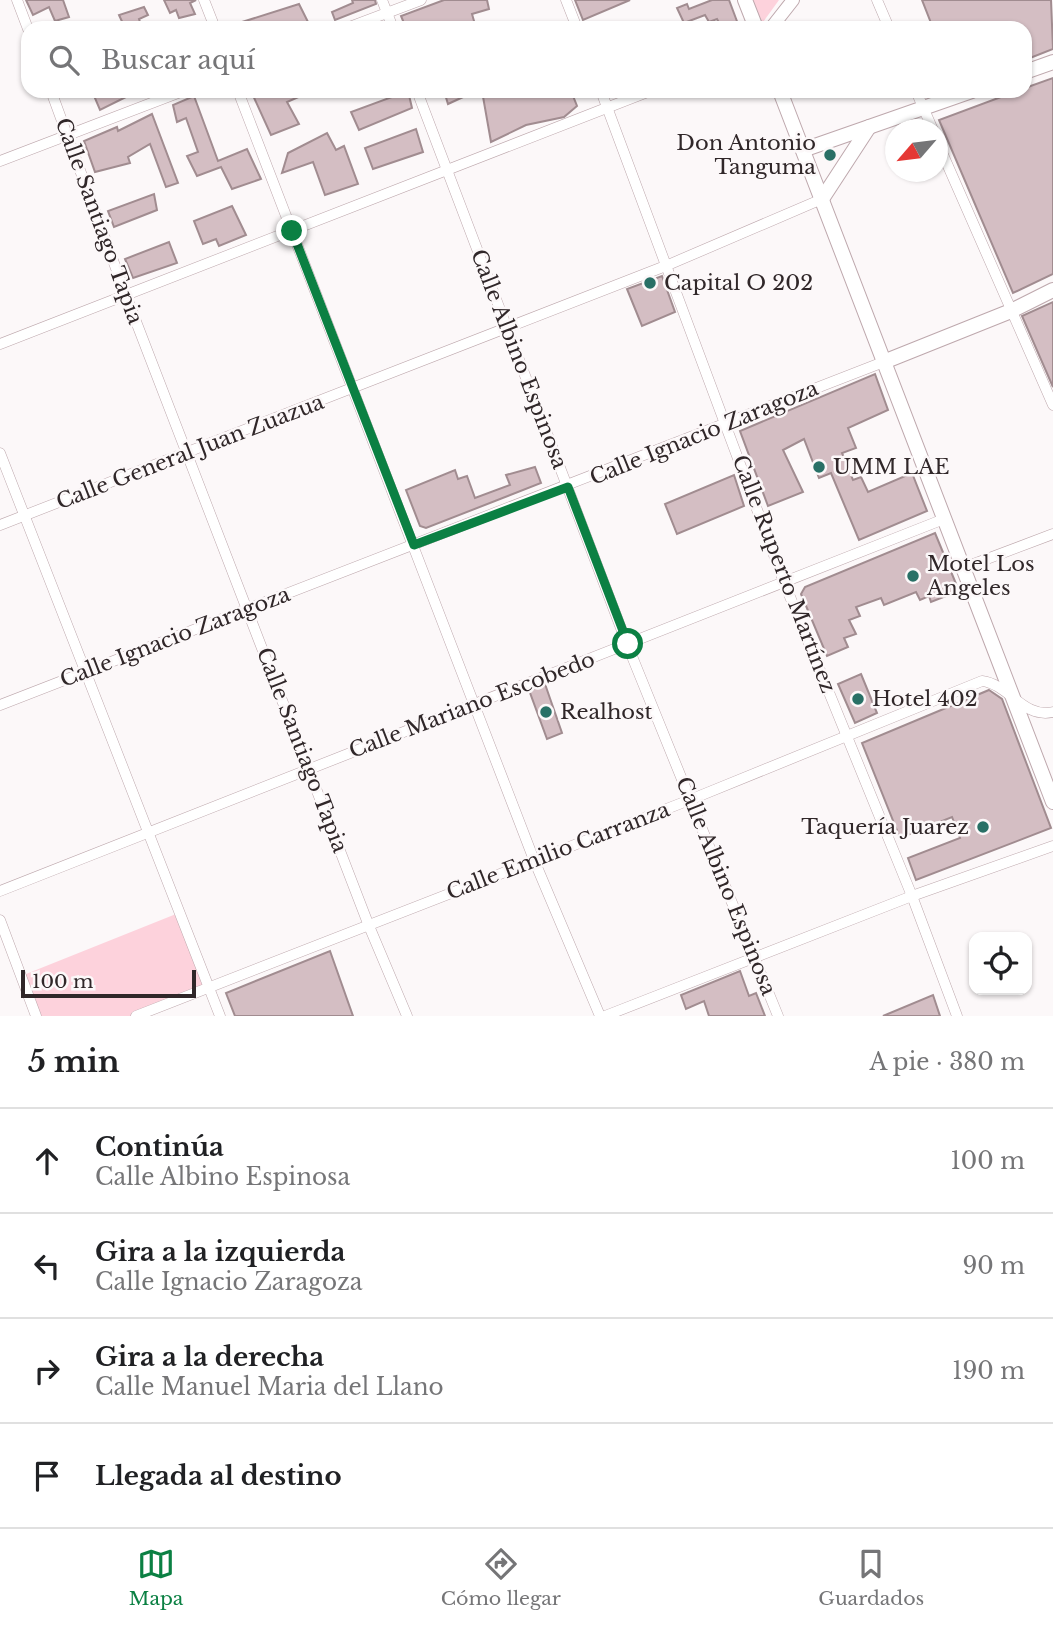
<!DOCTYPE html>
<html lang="es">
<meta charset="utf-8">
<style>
:root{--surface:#fff;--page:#f6f6f6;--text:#202124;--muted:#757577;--line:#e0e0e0;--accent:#0b8043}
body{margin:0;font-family:"Libre Baskerville",serif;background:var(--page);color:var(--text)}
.controls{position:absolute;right:21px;bottom:21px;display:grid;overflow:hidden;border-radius:14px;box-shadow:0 2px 5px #0004}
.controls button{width:63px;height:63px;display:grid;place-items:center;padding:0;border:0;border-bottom:2px solid var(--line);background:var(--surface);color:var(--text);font:35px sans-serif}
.compass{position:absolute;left:885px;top:119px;width:63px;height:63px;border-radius:50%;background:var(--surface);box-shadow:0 2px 5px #0004;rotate:242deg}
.scale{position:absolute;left:21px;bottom:18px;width:175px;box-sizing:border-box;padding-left:7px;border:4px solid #302729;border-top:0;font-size:19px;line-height:24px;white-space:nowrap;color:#302729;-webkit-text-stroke:5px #fcf8f9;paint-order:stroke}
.stop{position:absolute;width:21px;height:21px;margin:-16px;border:5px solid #0b8043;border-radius:50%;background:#fff}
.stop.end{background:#0b8043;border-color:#fff;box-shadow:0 2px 7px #0008}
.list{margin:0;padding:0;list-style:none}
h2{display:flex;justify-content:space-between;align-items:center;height:91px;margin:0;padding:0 28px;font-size:30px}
h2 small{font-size:23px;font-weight:400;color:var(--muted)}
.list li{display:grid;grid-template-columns:46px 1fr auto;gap:21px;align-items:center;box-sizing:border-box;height:105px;padding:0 28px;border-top:2px solid var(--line)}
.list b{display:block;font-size:26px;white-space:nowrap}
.list p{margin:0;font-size:23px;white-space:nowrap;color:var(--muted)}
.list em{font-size:23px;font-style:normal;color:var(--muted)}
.icon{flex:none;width:38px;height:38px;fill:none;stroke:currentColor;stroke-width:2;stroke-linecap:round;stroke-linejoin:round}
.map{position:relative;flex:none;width:1053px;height:1016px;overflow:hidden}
.search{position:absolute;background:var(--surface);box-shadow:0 2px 5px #0004;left:21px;right:21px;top:21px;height:77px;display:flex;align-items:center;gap:18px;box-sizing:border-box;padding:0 24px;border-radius:21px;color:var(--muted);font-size:26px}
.sheet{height:511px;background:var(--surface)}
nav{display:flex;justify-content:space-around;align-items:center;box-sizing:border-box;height:98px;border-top:2px solid var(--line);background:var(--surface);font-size:19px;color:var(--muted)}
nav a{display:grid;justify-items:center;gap:4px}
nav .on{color:var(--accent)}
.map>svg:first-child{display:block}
</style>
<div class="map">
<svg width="1053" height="1016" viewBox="0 0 1053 1016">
<rect width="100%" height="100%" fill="#fcf8f9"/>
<g fill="#fdd2dc">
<polygon points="753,0 779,0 761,25"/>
<polygon points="181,912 209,988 136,1016 36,1016 21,976"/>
</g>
<g fill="#d4bec3" stroke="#a18c90" stroke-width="2">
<polygon points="26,0 63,0 69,17 55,21 49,7 33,15"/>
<polygon points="164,0 196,0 190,3 195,14 179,18 176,10 170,13"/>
<polygon points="352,0 375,0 376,4 335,20 332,12 353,3"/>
<polygon points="444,0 487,0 489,9 472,14 476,28 406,28 401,16"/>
<polygon points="575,0 630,0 583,20"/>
<polygon points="712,0 729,0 738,24 722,28 717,19 709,22 705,15 684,23 677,8 687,4 689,9"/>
<polygon points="922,0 1051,0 1053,49 1025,60 1025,28 933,28"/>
<polygon points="299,4 309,24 300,28 223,28"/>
<polygon points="144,7 148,15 139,19 142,28 125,28 119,15"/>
<polygon points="1053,78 1053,274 1013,293 939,120 1017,91 1025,91 1025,88"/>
<polygon points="92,91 138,91 100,110"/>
<polygon points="251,91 312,91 287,102 299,124 271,135"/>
<polygon points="408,91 412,108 359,130 351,112"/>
<polygon points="444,91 476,91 448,104"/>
<polygon points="482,91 571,91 577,106 564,117 526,125 491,142"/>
<polygon points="194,96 218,161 247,149 261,179 232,189 221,167 197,176 187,156 198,152 186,118 177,122 173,105"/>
<polygon points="152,114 178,183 166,187 150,144 128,157 130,163 95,172 84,141 117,127 118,131"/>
<polygon points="416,129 423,152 373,169 365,148"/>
<polygon points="327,133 336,150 344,146 358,184 325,195 313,162 282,173 288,153"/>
<polygon points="154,194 157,210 114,227 108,211"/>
<polygon points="232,206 246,235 219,246 216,239 203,244 194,221"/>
<polygon points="169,242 177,263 133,278 125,259"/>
<polygon points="662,276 675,312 642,326 627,289"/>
<polygon points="1053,302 1053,387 1022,316"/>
<polygon points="875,374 888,410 848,428 856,448 842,453 853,480 861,477 868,492 912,473 927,511 859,540 831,473 819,478 804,439 783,450 803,492 768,506 740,431"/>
<polygon points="535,467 541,483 426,528 420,526 406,490 455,470 458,479 467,476 475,498 510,485 506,475"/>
<polygon points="734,475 744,506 677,534 665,504"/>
<polygon points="935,533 959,591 931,602 929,596 920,600 916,592 884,605 881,598 856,607 860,616 849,620 856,634 844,638 848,647 827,656 801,594 805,587"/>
<polygon points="861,674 877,713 855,723 838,684"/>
<polygon points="545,684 562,733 547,739 529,690"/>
<polygon points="989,690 1002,699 1051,828 916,880 908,858 960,838 952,817 900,838 862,743"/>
<polygon points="330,951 353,1016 235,1016 226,993"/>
<polygon points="740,971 749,996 756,993 765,1016 709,1016 704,1001 686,1009 681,995"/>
<polygon points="933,995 940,1016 883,1016"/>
</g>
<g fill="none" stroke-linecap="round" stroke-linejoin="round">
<defs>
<g id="minor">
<polyline points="17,0 28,29"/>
<polyline points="204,0 215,28"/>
<polyline points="382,0 393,28"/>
<polyline points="566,0 577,28"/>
<polyline points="877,0 889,28"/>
<polyline points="347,28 421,0"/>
<polyline points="51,91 125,293 369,926 407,1016"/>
<polyline points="238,91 534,860 600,1016"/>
<polyline points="417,91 627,644 778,1016"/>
<polyline points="601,91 784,582 912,896 957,1016"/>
<polyline points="916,91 933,130"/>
<polyline points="937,141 1053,405"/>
<polyline points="0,161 183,91"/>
<polyline points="0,344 650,91"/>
<polyline points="0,453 220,1016"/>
<polyline points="0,525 668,265 822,199"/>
<polyline points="963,568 1053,534"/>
<polyline points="0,705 886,361"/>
<polyline points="0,891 944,519"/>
<polyline points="0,920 36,1016"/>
<path d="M136 1016 692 799 982 681C1009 684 1023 719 1053 712"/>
<polyline points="605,1016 912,896 1053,846"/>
</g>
<polyline id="tertiary" points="771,28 793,0"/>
<g id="secondary">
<polyline points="745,0 756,28"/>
<polyline points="1025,72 1053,62"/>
<polyline points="780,91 1053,802"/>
<polyline points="803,150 972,91"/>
<polyline points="822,199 869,127"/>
<polyline points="886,361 1011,311 1053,290"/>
</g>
</defs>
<use href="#minor" stroke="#bea8ad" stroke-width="11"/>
<use href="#tertiary" stroke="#bea8ad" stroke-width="14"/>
<use href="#secondary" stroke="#bea8ad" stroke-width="16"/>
<use href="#minor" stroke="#fff" stroke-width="10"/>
<use href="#tertiary" stroke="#fff" stroke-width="12"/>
<use href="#secondary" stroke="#fff" stroke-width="14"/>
</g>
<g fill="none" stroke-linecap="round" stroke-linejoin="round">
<polyline stroke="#0b8043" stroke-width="9" points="292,231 414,545 568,487 628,644"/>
</g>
<g fill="#297066" stroke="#fcf8f9" stroke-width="2.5">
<circle cx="830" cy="155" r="7"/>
<circle cx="650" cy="283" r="7"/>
<circle cx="819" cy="467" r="7"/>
<circle cx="913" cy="576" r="7"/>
<circle cx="858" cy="699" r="7"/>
<circle cx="546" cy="712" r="7"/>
<circle cx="983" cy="827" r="7"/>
</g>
<g text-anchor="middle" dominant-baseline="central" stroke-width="5" stroke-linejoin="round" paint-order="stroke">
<g font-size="21" fill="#302729" stroke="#fcf8f9" text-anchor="start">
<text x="816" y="143" text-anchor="end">Don Antonio<tspan x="816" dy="24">Tanguma</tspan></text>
<text x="664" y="283">Capital O 202</text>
<text x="833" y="467">UMM LAE</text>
<text x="927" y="564">Motel Los<tspan x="927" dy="24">Angeles</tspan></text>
<text x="872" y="699">Hotel 402</text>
<text x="560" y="712">Realhost</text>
<text x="969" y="827" text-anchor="end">Taquería Juarez</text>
</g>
<g font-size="21" fill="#302729" stroke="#fcf8f9">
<text transform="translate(99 221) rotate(70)">Calle Santiago Tapia</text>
<text transform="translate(519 359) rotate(69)">Calle Albino Espinosa</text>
<text transform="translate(704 433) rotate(-22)">Calle Ignacio Zaragoza</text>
<text transform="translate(190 452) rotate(-21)">Calle General Juan Zuazua</text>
<text transform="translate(784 574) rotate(69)">Calle Ruperto Martínez</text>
<text transform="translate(175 637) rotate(-21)">Calle Ignacio Zaragoza</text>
<text transform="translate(472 705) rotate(-21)">Calle Mariano Escobedo</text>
<text transform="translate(302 750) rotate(69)">Calle Santiago Tapia</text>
<text transform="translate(558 851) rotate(-21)">Calle Emilio Carranza</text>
<text transform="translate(726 886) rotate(68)">Calle Albino Espinosa</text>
</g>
</g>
</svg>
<div class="controls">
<button><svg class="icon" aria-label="locate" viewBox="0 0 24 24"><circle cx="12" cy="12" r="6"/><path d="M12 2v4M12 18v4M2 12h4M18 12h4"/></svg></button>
</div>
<svg class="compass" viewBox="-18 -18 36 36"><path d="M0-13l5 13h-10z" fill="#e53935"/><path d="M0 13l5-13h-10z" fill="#757577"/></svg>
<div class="scale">100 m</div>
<div class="stop" style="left:628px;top:644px"></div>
<div class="stop end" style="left:292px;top:231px"></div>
<div class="search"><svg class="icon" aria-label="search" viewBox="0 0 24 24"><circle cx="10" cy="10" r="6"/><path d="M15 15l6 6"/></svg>Buscar aquí</div>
</div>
<section class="sheet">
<h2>5 min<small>A pie · 380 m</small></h2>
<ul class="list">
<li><svg class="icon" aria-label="ahead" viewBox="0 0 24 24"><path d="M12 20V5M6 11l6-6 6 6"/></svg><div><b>Continúa</b><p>Calle Albino Espinosa</p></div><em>100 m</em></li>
<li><svg class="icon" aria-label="left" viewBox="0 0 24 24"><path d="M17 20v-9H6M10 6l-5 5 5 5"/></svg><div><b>Gira a la izquierda</b><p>Calle Ignacio Zaragoza</p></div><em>90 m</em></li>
<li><svg class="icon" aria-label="right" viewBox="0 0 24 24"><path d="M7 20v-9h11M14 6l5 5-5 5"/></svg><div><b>Gira a la derecha</b><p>Calle Manuel Maria del Llano</p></div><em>190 m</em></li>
<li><svg class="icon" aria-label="arrive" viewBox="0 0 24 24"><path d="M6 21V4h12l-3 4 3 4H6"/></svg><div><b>Llegada al destino</b></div></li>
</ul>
</section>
<nav>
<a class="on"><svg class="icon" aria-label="map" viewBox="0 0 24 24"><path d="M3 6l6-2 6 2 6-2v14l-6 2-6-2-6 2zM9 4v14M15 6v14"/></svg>Mapa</a>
<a><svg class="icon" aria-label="directions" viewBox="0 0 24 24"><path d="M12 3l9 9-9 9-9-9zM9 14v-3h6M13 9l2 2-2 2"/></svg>Cómo llegar</a>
<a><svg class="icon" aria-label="saved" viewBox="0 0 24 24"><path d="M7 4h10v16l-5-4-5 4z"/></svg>Guardados</a>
</nav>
